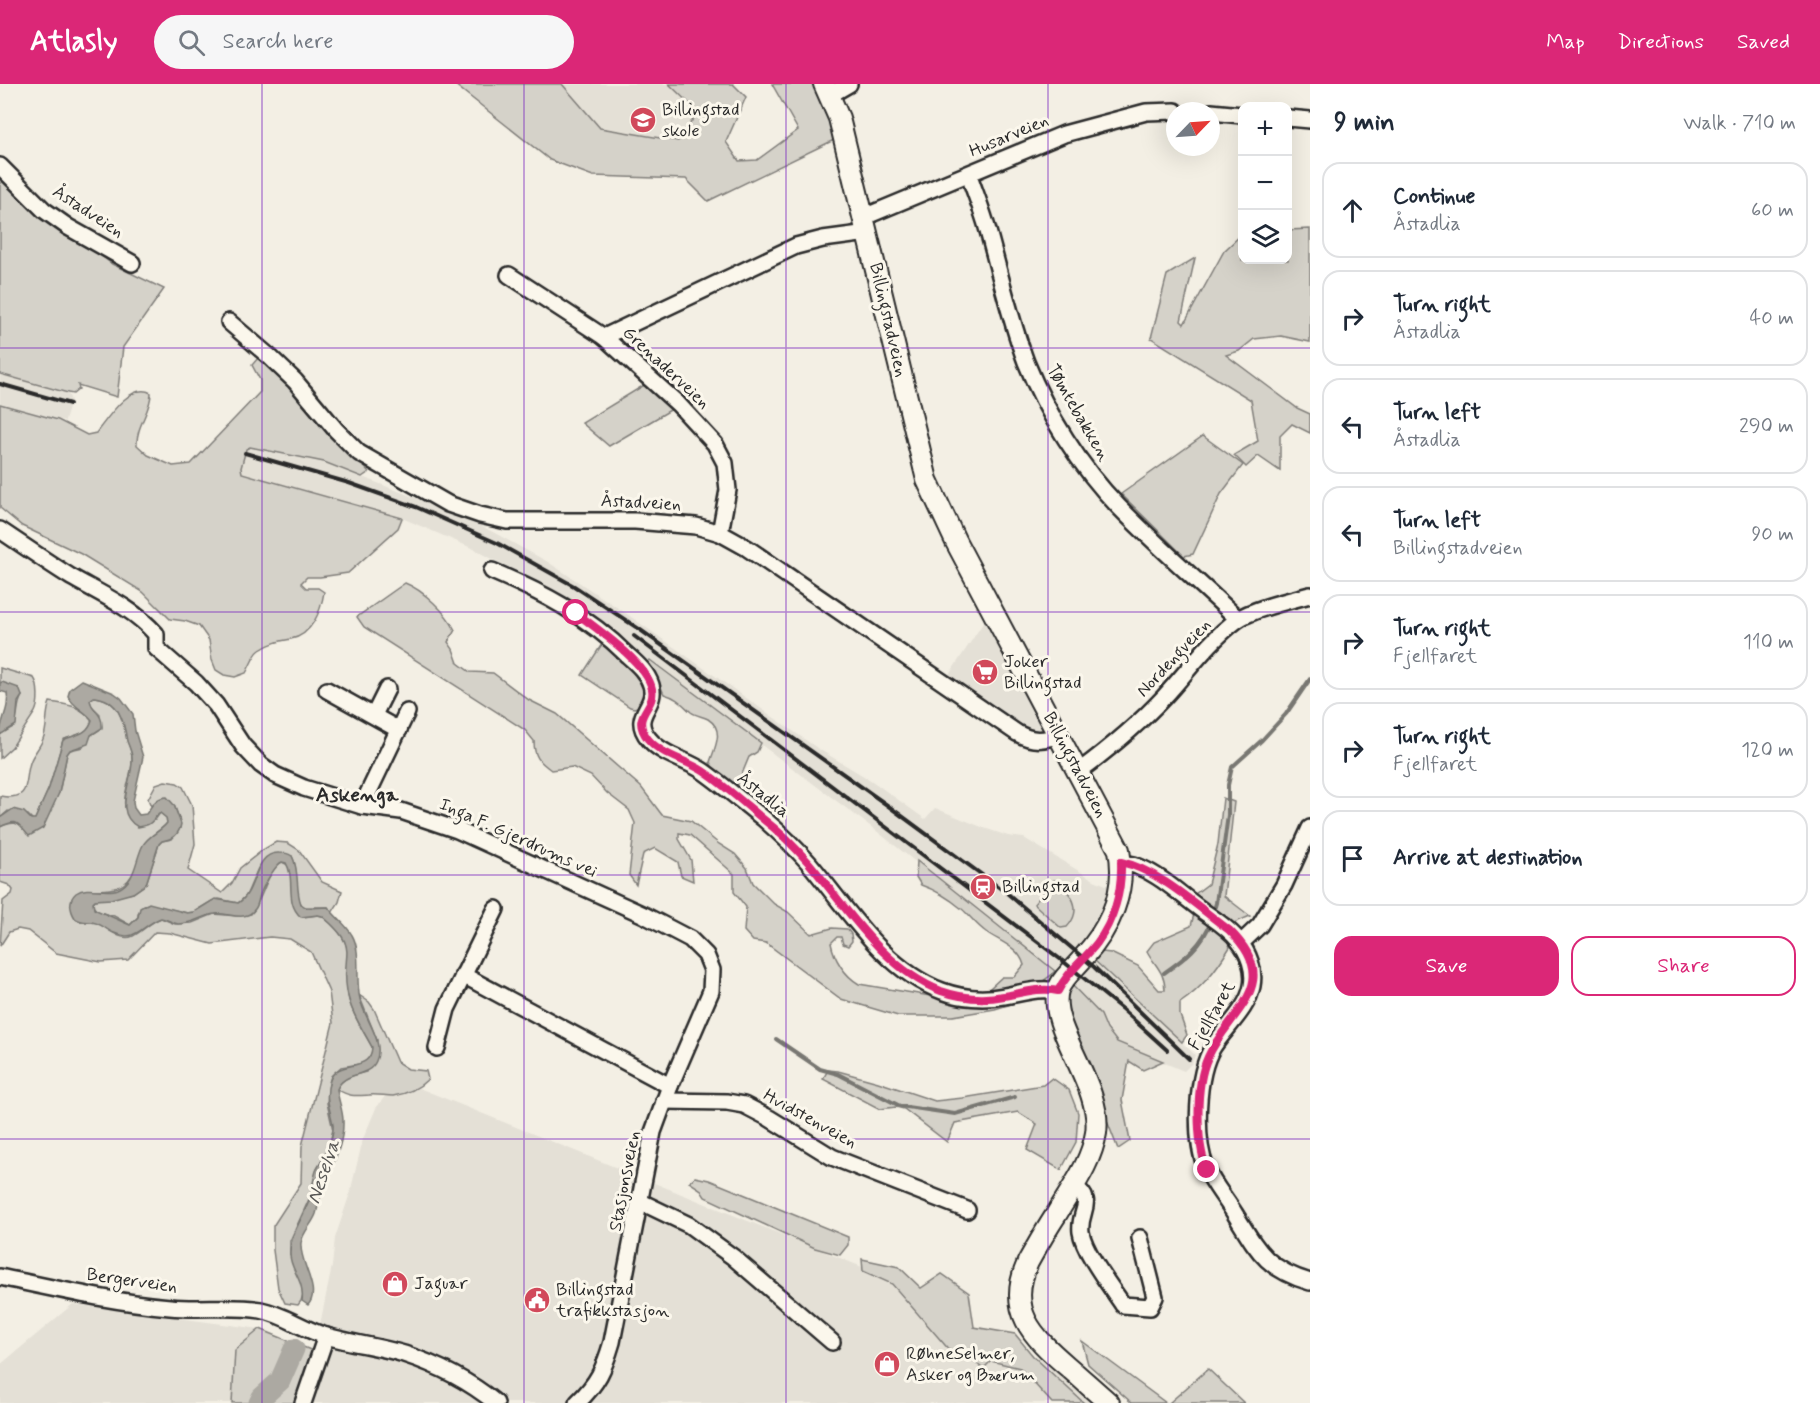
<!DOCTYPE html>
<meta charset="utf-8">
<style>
:root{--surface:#fff;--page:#f6f6f7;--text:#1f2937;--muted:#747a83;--line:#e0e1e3;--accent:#db2777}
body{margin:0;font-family:Mynerve,sans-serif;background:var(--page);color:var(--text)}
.controls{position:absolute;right:18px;top:18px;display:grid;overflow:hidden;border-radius:12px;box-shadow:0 6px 24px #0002}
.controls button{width:54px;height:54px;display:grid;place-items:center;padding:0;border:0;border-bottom:2px solid var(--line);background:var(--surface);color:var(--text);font:30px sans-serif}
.compass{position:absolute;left:1166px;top:18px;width:54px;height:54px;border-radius:50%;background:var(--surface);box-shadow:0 6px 24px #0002;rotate:65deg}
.stop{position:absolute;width:18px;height:18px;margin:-14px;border:4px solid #db2777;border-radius:50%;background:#fff}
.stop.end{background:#db2777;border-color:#fff;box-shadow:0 2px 6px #0008}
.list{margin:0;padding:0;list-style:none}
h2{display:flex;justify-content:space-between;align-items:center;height:78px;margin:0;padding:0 24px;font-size:26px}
h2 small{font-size:20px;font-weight:400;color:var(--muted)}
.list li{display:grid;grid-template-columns:39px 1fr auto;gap:18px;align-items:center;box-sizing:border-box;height:96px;margin:0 12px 12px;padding:0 12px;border:2px solid var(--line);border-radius:18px}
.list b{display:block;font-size:22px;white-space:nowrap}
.list p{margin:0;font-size:20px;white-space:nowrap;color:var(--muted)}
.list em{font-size:20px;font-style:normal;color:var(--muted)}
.actions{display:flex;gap:12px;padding:18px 24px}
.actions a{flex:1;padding:14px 0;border:2px solid var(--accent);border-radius:18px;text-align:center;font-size:21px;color:var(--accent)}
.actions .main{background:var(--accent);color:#fff}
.icon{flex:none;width:33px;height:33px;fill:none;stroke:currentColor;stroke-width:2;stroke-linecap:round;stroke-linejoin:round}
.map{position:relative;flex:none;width:1310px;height:1319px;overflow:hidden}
header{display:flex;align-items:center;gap:36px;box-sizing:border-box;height:84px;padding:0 30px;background:var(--accent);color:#fff}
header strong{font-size:28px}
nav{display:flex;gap:33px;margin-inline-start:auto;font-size:21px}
.search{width:420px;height:54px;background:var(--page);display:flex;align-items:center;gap:15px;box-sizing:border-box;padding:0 21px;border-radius:33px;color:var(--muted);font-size:22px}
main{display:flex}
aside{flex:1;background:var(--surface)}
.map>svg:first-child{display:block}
</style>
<header>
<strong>Atlasly</strong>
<div class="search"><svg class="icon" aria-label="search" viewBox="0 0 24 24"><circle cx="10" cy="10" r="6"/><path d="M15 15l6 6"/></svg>Search here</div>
<nav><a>Map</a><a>Directions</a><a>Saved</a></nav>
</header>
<main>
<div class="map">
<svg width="1310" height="1319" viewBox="0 0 1310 1319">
<rect width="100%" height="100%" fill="#f3efe4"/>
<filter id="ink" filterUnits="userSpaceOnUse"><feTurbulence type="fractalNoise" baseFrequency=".0167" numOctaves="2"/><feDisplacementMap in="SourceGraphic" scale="12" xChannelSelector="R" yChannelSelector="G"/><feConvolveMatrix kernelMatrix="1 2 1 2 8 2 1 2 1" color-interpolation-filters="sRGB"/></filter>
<g filter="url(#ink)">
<g fill="#e4e0d6">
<polygon points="562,0 669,0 698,28 678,57 600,44"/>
<polygon points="0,290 68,309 71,317 65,337 0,320"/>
<polygon points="250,363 324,378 454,429 491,447 548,478 624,528 817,664 872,697 925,735 935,724 984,744 1008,752 1024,754 1094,796 1111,803 1095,844 1081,865 1195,971 1192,979 1184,987 1117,959 1101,931 1075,903 1079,897 1064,885 1058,889 1045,880 874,745 566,515 474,465 402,434 242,389 241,384 246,365"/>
<polygon points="987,533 1048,646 1046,651 1025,647 947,594"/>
<polygon points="419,1004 877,1189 956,1239 1013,1256 1040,1275 1092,1319 304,1319 332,1182 335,1154 350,1109 363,1055 376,1024 386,1011 394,1012"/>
<polygon points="73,1220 260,1245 235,1266 232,1319 0,1319 0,1281"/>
</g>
<g fill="#d5d2c9" stroke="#807e7a" stroke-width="1.5">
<polygon points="454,0 562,0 600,44 678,57 698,28 669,0 733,0 746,13 726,58 739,77 757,76 798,46 772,0 816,0 826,16 836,55 708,117 686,95 593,92 550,76"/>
<polygon points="0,84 35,120 112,180 164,205 123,263 117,313 78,301 79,305 73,310 68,309 0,290"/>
<polygon points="1310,145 1310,258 1281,252 1254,255 1239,267 1226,271 1297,324 1310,330 1310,349 1292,340 1280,352 1280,387 1258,372 1246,383 1234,371 1258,357 1251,316 1151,254 1167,191 1195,174 1181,237 1184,240 1224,167 1242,150 1242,176 1288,176 1288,146"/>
<path d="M258 274 273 279 369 388 362 393 324 378 250 363 246 365 241 384 242 389 402 434 398 444 348 489 320 493H307L301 499 306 504H318L324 508C321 527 312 551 291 555 280 557 270 559 260 566 254 570 250 582 246 589L235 593 224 591 216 586 212 576 209 556 199 542 185 537 170 535 143 508 81 470 22 442 0 424V320L58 336 87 351 96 349C107 335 131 297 151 309 151 327 136 342 137 361L148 371 173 382 191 380 260 308V296L252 281Z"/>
<polygon points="646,300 672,325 609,362 582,339"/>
<polygon points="1203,352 1243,381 1221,410 1193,470 1184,472 1121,410"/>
<path d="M405 499C423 506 447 529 455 546L448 558 453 565 458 579 470 588 493 589 529 616 557 630 641 703 662 731 691 737 719 760 735 770 747 784 753 799 774 820 788 828 811 850 832 844 847 845 851 850 852 857 848 862 843 860 841 853H837L831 859C834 875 845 892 859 900L972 919 1018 915V918L995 925 953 932H898L841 915 766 859 753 857 744 847 746 823 734 808V790L690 751 679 749V755L691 776 693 797 681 792 678 778 655 764 643 770 636 801 629 791 635 739 629 726 607 709 591 692 572 683 551 686C539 677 534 673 534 657L525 646 364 543 357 533Z"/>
<polygon points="604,557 641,592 648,605 641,622 634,624 630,623 582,591"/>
<path d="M650 576 761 659 757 668 749 673 737 702 715 688 710 678C715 663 725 646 708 635 703 632 696 632 691 628 682 620 676 613 664 610L654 588 647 579Z"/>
<path d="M0 584 34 594C39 601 39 620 35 628L12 663 0 674V651L9 644 14 643C19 632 16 621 22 612L0 599Z"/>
<path d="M94 613C119 615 123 636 127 656 129 662 132 668 132 674 134 696 113 719 134 740L155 736 160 729 167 734V739C160 748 148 751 143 762 139 769 139 778 135 785 126 808 108 806 87 806L79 837C85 839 92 837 98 839 107 844 121 858 133 852 143 847 150 838 161 834L175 840 192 839 214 830 237 832 251 830C262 818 267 785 282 778L288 781 304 833 318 831 322 832C360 863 344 871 348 912 350 927 365 950 372 963V969L366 977 360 980 341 983 331 992 329 999 327 1019 333 1046 328 1065 317 1085 310 1113 290 1157V1171L300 1195 303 1210 301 1217 298 1221 285 1219 278 1204 273 1166V1142L301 1099 302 1062 333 939 329 908 311 868 290 855 270 853 212 860 170 849 155 848 128 876 101 878 56 869 28 847 18 845 9 848 0 862 3 817 12 810 13 806 9 801 0 798V743C13 737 18 737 27 750L59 709 67 670 70 666 83 663 91 651 99 646 100 630 91 621 90 616Z"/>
<path d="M50 618C67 621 80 621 92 636 88 652 75 650 63 656L49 704 35 735 33 736 28 731 8 727 0 734V712C34 718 23 695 31 676 34 669 40 663 43 655 48 643 45 630 50 618Z"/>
<path d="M165 697 177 699 183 703 192 721 195 760 188 786 222 809 232 799 240 784 264 765 276 758 288 759 299 766 322 798 342 807 339 818 332 829 328 823H303C292 809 301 788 292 772L258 784 246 812 238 819 219 815 212 817 194 828 187 829 149 820 144 821 138 829V833L130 841 114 832 98 828 92 821 95 816 133 809 146 800 159 760 162 757 172 755 180 744 179 734 174 721 154 719 151 722 148 715 156 700Z"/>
<polygon points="1223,714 1234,718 1224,812 1250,832 1234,839 1195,810 1208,800 1218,760"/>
<path d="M917 777 1055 887C1040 906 1012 904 989 905L1002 893H1014L1024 881C1019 863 1000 858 986 848 977 842 970 832 962 825 950 815 936 806 921 801L916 793Z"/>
<path d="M1054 796C1071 807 1084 825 1067 843L1061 844 1034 820Z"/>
<path d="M1194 830 1224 850 1230 863C1216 886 1202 904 1180 919V931L1187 951 1182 958 1095 877 1102 868 1111 869 1138 882 1159 906H1165C1165 888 1155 882 1147 867L1154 858 1191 842Z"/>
<polygon points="1070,899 1101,931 1107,945 1117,958 1163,977 1143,986 1129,977 1122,1016 1130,1057 1118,1065 1070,942 1064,906"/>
<path d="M359 911 369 918 374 925 397 978 408 985 426 987 428 995C419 1004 406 1010 393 1012 385 1012 377 1010 369 1011 355 1012 349 1013 337 1005 342 993 354 991 366 988L377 956Z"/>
<polygon points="828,986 838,987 878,998 935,1017 963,1014 1043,1001 1052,994 1069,1006 1078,1029 1076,1058 1061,1086 1027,1066 1037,1040 1018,1028 955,1039 947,1058 904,1025 896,1023 880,1025 823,995"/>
<polygon points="695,1093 709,1096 848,1153 848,1161 840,1171 815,1164 705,1113 700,1105 689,1098"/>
<polygon points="862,1175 899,1183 921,1204 942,1190 969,1209 974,1243 1015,1250 1033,1272 1084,1319 1052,1319 1020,1284 991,1277 983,1285 958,1263 951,1268 892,1200 863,1187"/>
<polygon points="260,1245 313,1267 304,1319 232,1319 235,1266"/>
<polygon points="1082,1257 1166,1319 1132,1319 1088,1280"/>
<polygon points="1208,1285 1244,1319 1169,1319"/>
</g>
<g fill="#aca9a2" stroke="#787772" stroke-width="1.5">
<path d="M82 596 114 609 121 614 133 630 135 647 143 673 133 717 134 724 139 731 146 730C152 722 155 713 167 713L174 721 181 740C179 751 173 755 162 757L159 760 146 800 133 809 111 815 95 816 93 818 94 825 130 841 138 833 140 824 149 819 187 829 194 828 215 815 238 819C257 809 253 768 279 769 285 769 288 769 292 772 300 787 295 804 301 820L307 824 328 823C335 833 346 840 352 851 362 868 355 896 360 915 364 934 385 957 376 977 369 994 344 987 337 1005 338 1016 343 1026 343 1037 344 1063 330 1084 322 1108 319 1115 318 1123 316 1130 312 1141 303 1147 301 1159 299 1179 322 1206 308 1221L302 1217C305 1195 289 1186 290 1169 290 1149 304 1133 310 1114 312 1105 313 1096 316 1087 319 1080 325 1075 328 1068 330 1060 334 1048 333 1041 330 1024 324 1014 330 996 337 974 371 990 372 963 363 946 350 927 347 907 340 868 362 865 322 832L318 831 301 833C284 819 296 795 286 779L282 778C276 780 264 801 261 808 258 814 259 820 255 825 245 839 228 828 215 830 202 831 195 840 178 840 172 839 167 835 161 834 142 841 136 859 114 849 108 847 104 842 98 840 90 836 83 840 75 834 70 826 68 816 76 809 88 801 105 810 118 805 136 797 135 776 143 761 149 751 160 748 167 739L166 734 160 729C150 737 155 740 138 743 111 728 134 696 132 674 132 668 129 663 127 657 124 637 119 615 94 613L90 616C92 628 103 628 102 644L91 651 88 660 70 666 67 670 59 709 43 744 29 752C17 739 18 734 0 743V734L13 725 24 728 31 735H35L49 704 63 656C75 650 87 652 92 636 84 626 73 623 68 612L70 605Z"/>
<path d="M2 598 19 604 22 612 18 618 16 641 0 651C0 636 10 625 7 609L0 607V599Z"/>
</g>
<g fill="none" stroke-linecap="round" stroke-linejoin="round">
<g stroke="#787772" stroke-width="4">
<polyline points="1213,829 1216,819 1228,731 1228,701 1232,683 1262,656 1286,630 1310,595"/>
<path d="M1164 889C1184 875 1203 861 1211 837"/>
<polyline points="776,955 820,985 838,990 900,1022 955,1030 1015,1013"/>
</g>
<polyline stroke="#aca9a2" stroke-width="21" points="259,1319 262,1313 280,1297 294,1265"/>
<defs>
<g id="minor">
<polyline points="830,11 849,0"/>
<polyline points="1211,28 1242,31"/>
<polyline points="1288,34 1310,36"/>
<polyline points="0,82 44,126 68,143 132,179"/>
<path d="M969 91C975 109 983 128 988 147 1000 190 1010 235 1026 278 1047 330 1080 383 1119 423 1157 462 1199 498 1238 535"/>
<polyline points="864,133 1064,50 1146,28 1175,27"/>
<polyline points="509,191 604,253 678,320 715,360 725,379 728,406 720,449"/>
<path d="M229 238 270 273 295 297 336 346 359 369 448 420 480 431 507 437H635L696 442 720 449 747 464 1017 649C1031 657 1044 658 1059 650"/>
<polyline points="604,253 796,162 823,155 868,149"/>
<path d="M0 446C24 462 47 478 71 493 101 510 133 524 156 550V564L196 599 216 621 243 662 261 681 275 691 304 704 362 722 401 727 457 746 644 831 690 855 706 871 712 886 711 907 670 1002 653 1048 612 1258C604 1285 598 1299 577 1319"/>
<path d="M492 487C541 508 588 532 626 570 636 579 647 588 651 601 658 623 629 631 649 655 662 671 687 676 703 687 724 702 744 719 764 735 780 749 795 763 809 779 847 824 884 886 942 907 961 914 984 916 1004 912 1022 909 1040 903 1058 907"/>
<polyline points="327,606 399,646"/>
<polyline points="374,631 387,605"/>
<path d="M1078 688C1109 665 1138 641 1164 613 1188 587 1209 557 1237 536 1252 525 1291 516 1310 511"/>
<polyline points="362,722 407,628"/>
<path d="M1121 779C1127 780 1134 780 1139 783 1161 792 1180 810 1199 824 1212 834 1228 843 1238 856 1249 869 1255 886 1252 902 1248 925 1225 944 1213 963 1196 990 1194 1055 1206 1084 1213 1100 1226 1115 1235 1130 1258 1167 1266 1185 1310 1198"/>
<polyline points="1241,859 1260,841 1284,801 1310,744"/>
<polyline points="463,891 670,1002"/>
<polyline points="437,964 447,925 496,825"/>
<polyline points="664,1017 727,1018 744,1021 769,1034 832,1073 967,1126"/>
<path d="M1074 1102C1097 1118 1078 1127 1081 1148 1084 1168 1111 1203 1123 1221L1150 1223 1155 1213 1140 1154"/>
<polyline points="639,1117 689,1141 733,1173 832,1258"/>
<path d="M0 1193C57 1205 112 1218 170 1223 200 1226 232 1221 261 1226 282 1230 300 1243 320 1250 348 1259 377 1262 404 1270 438 1281 469 1297 496 1319"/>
<polyline points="303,1319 326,1252"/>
</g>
<path id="major" d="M824 0 839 34 927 396 956 458 1119 766C1127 807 1110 844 1083 874 1075 884 1062 894 1058 906 1047 943 1103 1001 1096 1049 1091 1080 1071 1105 1056 1131 1046 1146 1037 1162 1028 1178 1006 1226 1032 1252 1067 1282 1081 1294 1095 1307 1109 1319"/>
</defs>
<use href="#minor" stroke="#2b2b2b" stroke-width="20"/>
<use href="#major" stroke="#2b2b2b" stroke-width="24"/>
<use href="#minor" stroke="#fbf7ec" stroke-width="15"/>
<use href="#major" stroke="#fbf7ec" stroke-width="20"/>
<g stroke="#2b2b2b" stroke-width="4">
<polyline points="0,300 70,320"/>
<polyline points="245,369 349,399 416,423 497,459 574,502 639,545 887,721 1008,810 1094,883 1189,975"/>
<polyline points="634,552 1064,878 1123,926 1167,966"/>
</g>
</g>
</g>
<g fill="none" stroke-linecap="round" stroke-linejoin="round" filter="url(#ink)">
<path stroke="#db2777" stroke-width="8" d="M576 529C597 545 647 579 652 605 656 625 629 631 648 655 661 671 686 676 703 687 724 701 744 719 763 735 780 748 795 763 809 779 847 824 884 885 941 907 961 914 984 916 1004 912 1022 909 1040 903 1058 907 1067 888 1084 876 1097 859 1114 836 1122 807 1121 778 1159 786 1198 823 1229 846 1286 901 1229 926 1208 973 1195 1001 1196 1057 1207 1086"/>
</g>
<path fill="none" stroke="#7b2cbf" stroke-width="1.5" stroke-opacity="0.55" d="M262 0V1319M524 0V1319M786 0V1319M1048 0V1319M0 264H1310M0 528H1310M0 791H1310M0 1055H1310"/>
<defs>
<symbol id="school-disc" viewBox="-11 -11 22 22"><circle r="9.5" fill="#d1495b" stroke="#fbf7ec"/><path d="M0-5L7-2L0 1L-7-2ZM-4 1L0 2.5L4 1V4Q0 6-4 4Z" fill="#fff"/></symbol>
<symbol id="supermarket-disc" viewBox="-11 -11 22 22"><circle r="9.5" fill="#d1495b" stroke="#fbf7ec"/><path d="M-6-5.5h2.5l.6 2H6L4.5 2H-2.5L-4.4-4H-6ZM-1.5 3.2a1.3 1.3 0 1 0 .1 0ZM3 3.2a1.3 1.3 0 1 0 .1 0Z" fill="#fff"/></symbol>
<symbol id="station-disc" viewBox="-11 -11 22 22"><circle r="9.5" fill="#d1495b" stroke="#fbf7ec"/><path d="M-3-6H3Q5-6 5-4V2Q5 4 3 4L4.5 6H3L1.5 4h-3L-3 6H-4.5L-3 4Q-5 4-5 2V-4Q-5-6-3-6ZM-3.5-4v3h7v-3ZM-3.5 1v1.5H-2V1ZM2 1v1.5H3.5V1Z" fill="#fff"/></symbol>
<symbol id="shop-disc" viewBox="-11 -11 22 22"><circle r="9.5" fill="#d1495b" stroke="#fbf7ec"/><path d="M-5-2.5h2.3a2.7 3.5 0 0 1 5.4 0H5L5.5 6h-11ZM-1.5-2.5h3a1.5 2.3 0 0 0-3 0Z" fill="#fff"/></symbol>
<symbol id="civic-disc" viewBox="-11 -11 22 22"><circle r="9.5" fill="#d1495b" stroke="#fbf7ec"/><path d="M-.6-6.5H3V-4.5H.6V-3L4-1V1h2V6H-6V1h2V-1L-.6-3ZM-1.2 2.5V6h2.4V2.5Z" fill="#fff"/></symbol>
</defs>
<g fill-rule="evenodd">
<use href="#school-disc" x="628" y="21" width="30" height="30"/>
<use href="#supermarket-disc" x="970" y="573" width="30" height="30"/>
<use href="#station-disc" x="968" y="788" width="30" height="30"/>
<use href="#shop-disc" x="380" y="1185" width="30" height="30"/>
<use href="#civic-disc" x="522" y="1201" width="30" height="30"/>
<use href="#shop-disc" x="872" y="1265" width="30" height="30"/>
</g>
<g text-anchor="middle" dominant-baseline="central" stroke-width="6" stroke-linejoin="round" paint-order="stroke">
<g font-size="18" fill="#2b2b2b" stroke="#fbf7ec" text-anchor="start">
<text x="662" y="26">Billingstad<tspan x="662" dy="21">skole</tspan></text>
<text x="1004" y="578">Joker<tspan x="1004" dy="21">Billingstad</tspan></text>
<text x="1002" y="803">Billingstad</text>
<text x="414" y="1200">Jaguar</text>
<text x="556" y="1206">Billingstad<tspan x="556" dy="21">trafikkstasjon</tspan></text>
<text x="906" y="1270">RøhneSelmer,<tspan x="906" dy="21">Asker og Bærum</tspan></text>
</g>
<g font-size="18" fill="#2b2b2b" stroke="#fbf7ec">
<text transform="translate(1009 52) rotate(-23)">Husarveien</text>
<text transform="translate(88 128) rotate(33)">Åstadveien</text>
<text transform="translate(888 236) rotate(77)">Billingstadveien</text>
<text transform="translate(666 284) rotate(43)">Grenaderveien</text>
<text transform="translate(1078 329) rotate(60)">Tømtebakken</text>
<text transform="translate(641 419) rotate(3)">Åstadveien</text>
<text transform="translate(1174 574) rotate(-47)">Nordengveien</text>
<text transform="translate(1075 681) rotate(62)">Billingstadveien</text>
<text transform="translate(763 711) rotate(39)">Åstadlia</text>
<text transform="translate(518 754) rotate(24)">Inga F. Gjerdrums vei</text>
<text transform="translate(1212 932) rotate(-60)">Fjellfaret</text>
<text transform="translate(810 1035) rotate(29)">Hvidstenveien</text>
<text transform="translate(625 1097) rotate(-79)">Stasjonsveien</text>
<text transform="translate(132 1197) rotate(8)">Bergerveien</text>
</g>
<g font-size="20" font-style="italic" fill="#585755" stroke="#fbf7ec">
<text transform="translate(324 1088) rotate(-71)">Neselva</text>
</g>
<g font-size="21" font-weight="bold" fill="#2b2b2b" stroke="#fbf7ec">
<text x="357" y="711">Askenga</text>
</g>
</g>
</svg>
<div class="controls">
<button>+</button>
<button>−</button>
<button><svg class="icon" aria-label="layers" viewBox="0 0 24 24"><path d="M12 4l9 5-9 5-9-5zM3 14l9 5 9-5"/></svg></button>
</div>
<svg class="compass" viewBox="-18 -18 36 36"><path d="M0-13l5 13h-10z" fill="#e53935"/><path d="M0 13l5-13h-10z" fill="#747a83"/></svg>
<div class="stop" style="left:576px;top:529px"></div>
<div class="stop end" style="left:1207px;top:1086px"></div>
</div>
<aside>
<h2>9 min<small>Walk · 710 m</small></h2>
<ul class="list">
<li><svg class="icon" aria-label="ahead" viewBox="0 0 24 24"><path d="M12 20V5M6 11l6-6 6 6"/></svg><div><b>Continue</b><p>Åstadlia</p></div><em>60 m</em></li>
<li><svg class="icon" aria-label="right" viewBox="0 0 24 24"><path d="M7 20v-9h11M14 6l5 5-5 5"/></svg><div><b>Turn right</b><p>Åstadlia</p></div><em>40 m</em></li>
<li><svg class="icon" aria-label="left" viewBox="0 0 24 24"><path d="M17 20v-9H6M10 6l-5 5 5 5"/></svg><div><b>Turn left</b><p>Åstadlia</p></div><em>290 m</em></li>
<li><svg class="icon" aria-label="left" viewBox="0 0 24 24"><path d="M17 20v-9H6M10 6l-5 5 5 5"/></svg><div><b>Turn left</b><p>Billingstadveien</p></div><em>90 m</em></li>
<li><svg class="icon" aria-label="right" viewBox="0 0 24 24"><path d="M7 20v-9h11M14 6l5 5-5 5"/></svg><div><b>Turn right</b><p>Fjellfaret</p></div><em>110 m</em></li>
<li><svg class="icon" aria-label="right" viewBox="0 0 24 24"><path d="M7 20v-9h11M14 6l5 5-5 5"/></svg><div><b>Turn right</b><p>Fjellfaret</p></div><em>120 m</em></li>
<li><svg class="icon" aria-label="arrive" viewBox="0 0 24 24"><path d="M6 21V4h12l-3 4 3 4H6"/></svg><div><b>Arrive at destination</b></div></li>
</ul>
<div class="actions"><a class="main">Save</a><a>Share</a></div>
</aside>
</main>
